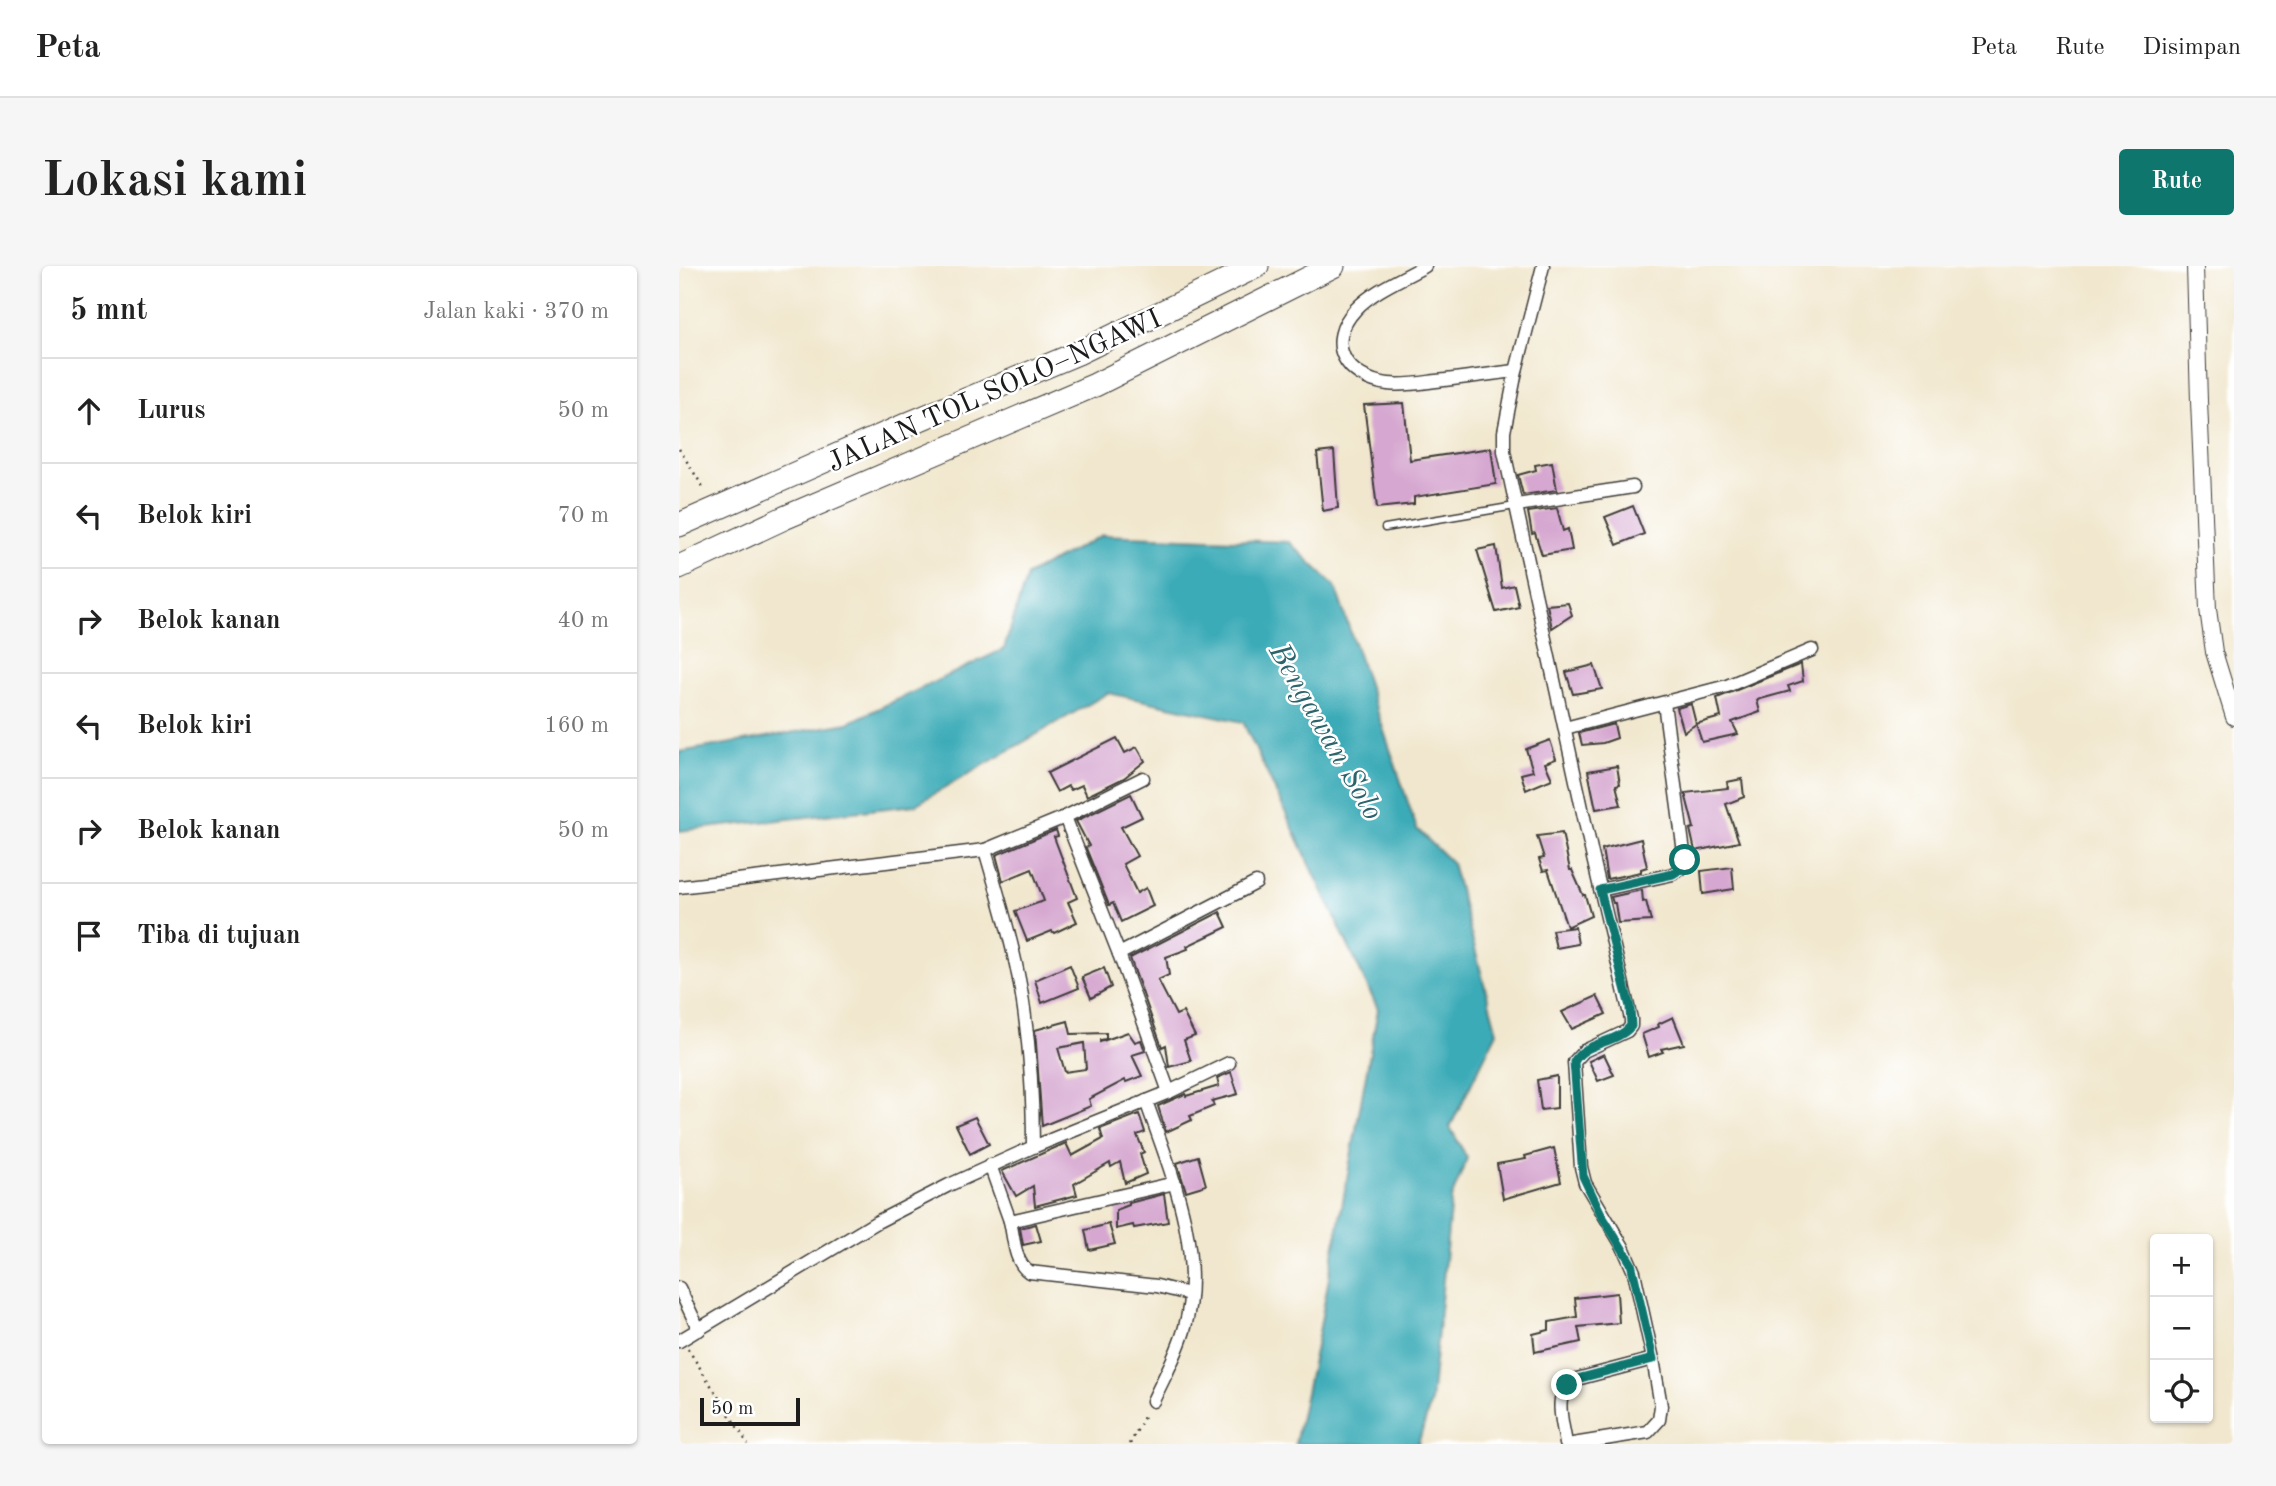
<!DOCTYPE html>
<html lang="id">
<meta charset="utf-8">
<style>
:root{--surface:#fff;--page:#f6f6f6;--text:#222;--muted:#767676;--line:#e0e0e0;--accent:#0f766e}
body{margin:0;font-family:"Old Standard TT",serif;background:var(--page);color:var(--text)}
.controls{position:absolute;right:21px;bottom:21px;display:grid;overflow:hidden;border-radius:7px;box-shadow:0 2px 5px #0004}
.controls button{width:63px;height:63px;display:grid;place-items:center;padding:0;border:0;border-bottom:2px solid var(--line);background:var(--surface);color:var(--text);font:35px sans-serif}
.scale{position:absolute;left:21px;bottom:18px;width:100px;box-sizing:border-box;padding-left:7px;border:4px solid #1c1c1c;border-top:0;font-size:19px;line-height:24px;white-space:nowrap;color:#1c1c1c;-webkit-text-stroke:5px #fff;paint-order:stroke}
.stop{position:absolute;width:21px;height:21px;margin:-16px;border:5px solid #0f766e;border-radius:50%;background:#fff}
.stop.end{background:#0f766e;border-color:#fff;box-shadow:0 2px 7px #0008}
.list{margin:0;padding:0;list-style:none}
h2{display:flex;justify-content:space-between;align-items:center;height:91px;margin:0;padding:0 28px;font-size:30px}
h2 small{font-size:23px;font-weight:400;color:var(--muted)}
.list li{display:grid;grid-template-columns:46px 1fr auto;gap:21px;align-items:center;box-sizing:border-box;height:105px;padding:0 28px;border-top:2px solid var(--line)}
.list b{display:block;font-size:26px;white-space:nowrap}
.list em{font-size:23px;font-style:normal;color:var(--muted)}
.icon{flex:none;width:38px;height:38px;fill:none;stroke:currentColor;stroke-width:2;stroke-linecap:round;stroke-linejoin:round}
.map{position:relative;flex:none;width:1555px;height:1178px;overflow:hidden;border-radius:7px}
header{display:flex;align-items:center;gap:42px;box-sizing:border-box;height:98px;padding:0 35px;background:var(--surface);border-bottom:2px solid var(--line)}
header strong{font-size:33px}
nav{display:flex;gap:38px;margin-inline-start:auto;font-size:24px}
.intro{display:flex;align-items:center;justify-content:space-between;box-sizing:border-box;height:168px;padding:0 42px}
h1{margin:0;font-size:49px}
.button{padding:18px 32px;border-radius:7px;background:var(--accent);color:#fff;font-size:24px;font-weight:700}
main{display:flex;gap:42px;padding:0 42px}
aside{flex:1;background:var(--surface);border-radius:7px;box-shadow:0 2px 5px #0004}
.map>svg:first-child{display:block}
</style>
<header>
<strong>Peta</strong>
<nav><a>Peta</a><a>Rute</a><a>Disimpan</a></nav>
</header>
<div class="intro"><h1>Lokasi kami</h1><a class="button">Rute</a></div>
<main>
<aside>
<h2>5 mnt<small>Jalan kaki · 370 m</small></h2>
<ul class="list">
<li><svg class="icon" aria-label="ahead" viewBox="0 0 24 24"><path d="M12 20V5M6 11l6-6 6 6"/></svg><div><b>Lurus</b></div><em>50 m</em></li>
<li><svg class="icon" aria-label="left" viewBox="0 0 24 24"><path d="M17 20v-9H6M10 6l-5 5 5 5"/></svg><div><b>Belok kiri</b></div><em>70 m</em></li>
<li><svg class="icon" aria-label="right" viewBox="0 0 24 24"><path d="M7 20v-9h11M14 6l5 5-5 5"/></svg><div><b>Belok kanan</b></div><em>40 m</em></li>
<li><svg class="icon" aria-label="left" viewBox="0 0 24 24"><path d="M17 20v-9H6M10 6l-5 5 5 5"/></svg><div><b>Belok kiri</b></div><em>160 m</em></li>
<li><svg class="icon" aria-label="right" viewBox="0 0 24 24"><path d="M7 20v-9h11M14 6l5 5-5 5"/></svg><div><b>Belok kanan</b></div><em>50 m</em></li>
<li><svg class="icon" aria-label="arrive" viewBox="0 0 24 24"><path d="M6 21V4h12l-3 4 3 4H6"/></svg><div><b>Tiba di tujuan</b></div></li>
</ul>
</aside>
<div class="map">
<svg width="1555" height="1178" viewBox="0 0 1555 1178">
<rect width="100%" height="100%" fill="#fff"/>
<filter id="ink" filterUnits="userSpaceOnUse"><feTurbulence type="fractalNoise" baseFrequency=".0143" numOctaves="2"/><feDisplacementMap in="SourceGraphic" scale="14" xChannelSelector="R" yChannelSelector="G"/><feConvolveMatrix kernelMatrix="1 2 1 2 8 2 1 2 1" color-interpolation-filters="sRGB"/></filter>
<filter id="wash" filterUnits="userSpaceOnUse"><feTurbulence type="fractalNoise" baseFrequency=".00686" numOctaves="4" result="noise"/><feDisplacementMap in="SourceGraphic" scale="28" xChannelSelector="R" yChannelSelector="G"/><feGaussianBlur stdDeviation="1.57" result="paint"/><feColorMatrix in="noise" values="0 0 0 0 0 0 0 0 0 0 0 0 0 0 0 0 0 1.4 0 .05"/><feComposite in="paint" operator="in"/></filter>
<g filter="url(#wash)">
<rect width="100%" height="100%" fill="#f1e7ce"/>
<polygon fill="#3aabb7" stroke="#2b646a" stroke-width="2" points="423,269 610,276 656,320 738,563 773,597 818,766 771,861 788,892 772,933 752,1136 739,1178 616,1178 640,1066 699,743 564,456 429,427 236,539 0,565 0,486 169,457 325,383 348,309"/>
<g id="blocks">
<g fill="#d6a7d0" fill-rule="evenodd">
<polygon points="725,137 731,194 812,182 817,218 735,231 735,238 698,242 685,139"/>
<polygon points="655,185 659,242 644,245 638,187"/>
<polygon points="873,196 878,224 844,229 839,209 857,204 856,199"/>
<polygon points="954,240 965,268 938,279 926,251"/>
<polygon points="878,242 884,265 889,263 893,284 863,289 856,267 853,268 849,246"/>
<polygon points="817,280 823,322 835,319 840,341 817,346 798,284"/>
<polygon points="889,337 893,349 873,362 868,339"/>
<polygon points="1122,398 1124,415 1109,420 1111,425 1078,434 1081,446 1053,456 1059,468 1023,476 1017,458 1042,451 1038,432"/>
<polygon points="915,399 923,423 894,428 887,406"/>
<polygon points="1012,438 1017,458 1005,466 998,442"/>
<polygon points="935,458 938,472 924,477 903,479 900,467"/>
<polygon points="438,472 446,487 458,481 466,495 445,512 408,530 403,519 392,524 389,520 378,526 368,507"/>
<polygon points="871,474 877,493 866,497 873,513 847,524 842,508 854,505 847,483"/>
<polygon points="938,500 941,518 937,519 942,539 917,543 909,505"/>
<polygon points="1063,513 1065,531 1047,538 1060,576 1016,585 1011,563 1015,562 1006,527 1049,522 1048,516"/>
<polygon points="452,528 463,551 442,561 458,590 444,598 458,627 467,622 474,640 442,656 434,637 430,639 407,582 410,580 397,555"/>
<polygon points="377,564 379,570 375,571 398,632 389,636 398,656 375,667 373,665 348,675 336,645 365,635 353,603 324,615 317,589"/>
<polygon points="883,567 891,604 893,604 904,629 906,629 912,650 888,661 869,604 864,605 860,593 865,592 858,570"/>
<polygon points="962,573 968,601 962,603 962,606 928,613 923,583"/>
<polygon points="1053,601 1055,623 1024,628 1022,605"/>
<polygon points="963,624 964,636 967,635 972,655 939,657 936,637 934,637 932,631"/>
<polygon points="541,646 548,661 508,680 509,683 487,691 490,709 479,714 497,749 504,746 516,770 505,774 512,795 490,801 487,779 483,781 451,692"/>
<polygon points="896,661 899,678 877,682 873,664"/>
<polygon points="391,699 400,722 363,737 356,714"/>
<polygon points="425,702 432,721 412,732 403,711"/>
<polygon points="918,730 927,748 893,763 883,746"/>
<polygon points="994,751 1005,778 982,783 984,786 970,791 963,768 980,761 979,758"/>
<path d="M389 755 392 768 427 767V773L421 774V776L449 766 456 776 462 774 466 785 453 789 463 810 447 816 446 814 410 833 412 840 363 860 356 764ZM405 777 407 803 386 806 379 782Z"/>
<polygon points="925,788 935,809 919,815 910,795"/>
<polygon points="552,806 559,828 533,835 535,840 511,850 513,854 487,866 479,840 506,828 507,830 540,820 538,812"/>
<polygon points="878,810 878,842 862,844 858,814"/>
<polygon points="460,848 466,866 458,869 465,886 461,888 467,908 446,917 441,896 432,901 431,897 395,918 398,929 356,940 354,920 337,930 323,905 387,877 393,890 424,873 421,863"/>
<polygon points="296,851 310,878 291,888 277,859"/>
<polygon points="875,882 882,916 824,933 818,898 847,893 846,890"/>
<polygon points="519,890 527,919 507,925 498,897"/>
<polygon points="485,928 489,956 455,962 454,959 437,963 437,944 450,939 450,937"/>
<polygon points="357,958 362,975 344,979 341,962"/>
<polygon points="430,958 436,978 410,984 406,964"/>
<polygon points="938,1027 940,1057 899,1061 902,1076 856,1086 854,1068 870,1064 870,1056 898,1051 896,1032"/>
</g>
</g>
</g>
<g filter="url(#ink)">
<use href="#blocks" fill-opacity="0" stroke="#3c3a37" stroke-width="2"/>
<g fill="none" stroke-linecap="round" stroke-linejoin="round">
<defs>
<polyline id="service" points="706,262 836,240"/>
<g id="minor">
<path d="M746 0C723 13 695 24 677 43 645 77 666 112 709 118 725 120 742 117 757 115 784 112 811 108 837 105"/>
<polyline points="864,0 837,105 825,166 825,185 913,588 952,753 952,760 948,765 905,785 895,796 902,901 906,917 944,981 955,1006 974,1093 982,1140 980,1154 969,1166 894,1178"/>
<polyline points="838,239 954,221"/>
<polyline points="886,462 1048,420 1133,384"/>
<polyline points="386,551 440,688 490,826"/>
<path d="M306 584C320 632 335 681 343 730 351 780 354 831 354 881"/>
<polyline points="0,621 306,584 386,551 464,512"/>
<polyline points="921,624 994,608 1002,603 1006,594 985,437"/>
<polyline points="440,688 577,617"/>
<path d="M467 835C492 906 526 985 506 1061 499 1087 485 1111 474 1135"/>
<polyline points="311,899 331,955 496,917"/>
<path d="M331 955C335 972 335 996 350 1006L478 1020 510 1028"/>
<polyline points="0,1022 20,1064"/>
<polyline points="0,1075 198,956 270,919 354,881 490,826 550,797"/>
<path d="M887 1178C884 1156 873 1129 894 1114L974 1093"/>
</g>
<polyline id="tertiary" points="1516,0 1520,135 1529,343 1535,386 1555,451"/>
<g id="motorway">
<polyline points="0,259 229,158 399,87 578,0"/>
<polyline points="0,301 105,252 416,119 654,0"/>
</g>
</defs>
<use href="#service" stroke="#3c3a37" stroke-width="9"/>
<use href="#minor" stroke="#3c3a37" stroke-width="15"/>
<use href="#tertiary" stroke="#3c3a37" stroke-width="18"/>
<use href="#motorway" stroke="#3c3a37" stroke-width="25"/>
<g stroke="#3c3a37" stroke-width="2.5" stroke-dasharray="2 5" stroke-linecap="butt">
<polyline points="0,183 26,224"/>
<polyline points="9,1083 69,1178"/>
<polyline points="451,1178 467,1147"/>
</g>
<use href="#service" stroke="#fff" stroke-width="6"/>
<use href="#minor" stroke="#fff" stroke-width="12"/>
<use href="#tertiary" stroke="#fff" stroke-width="16"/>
<use href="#motorway" stroke="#fff" stroke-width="23"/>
</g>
</g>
<g fill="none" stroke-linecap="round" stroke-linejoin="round" filter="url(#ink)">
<path stroke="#0f766e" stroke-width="9" d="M888 1119 894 1114 974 1093 952 997 923 950 904 910 895 796C906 775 937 778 952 760L951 741 921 624 994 608 1002 603 1006 594"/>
</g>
<g text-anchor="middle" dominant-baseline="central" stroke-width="5" stroke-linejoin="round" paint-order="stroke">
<g font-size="28" fill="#1c1c1c" stroke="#fff">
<text transform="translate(316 126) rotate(-24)">JALAN TOL SOLO–NGAWI</text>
</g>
<g font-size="30" font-style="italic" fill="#2b646a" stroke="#fff">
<text transform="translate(646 466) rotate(60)">Bengawan Solo</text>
</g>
</g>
</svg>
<div class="controls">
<button>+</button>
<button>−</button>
<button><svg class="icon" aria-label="locate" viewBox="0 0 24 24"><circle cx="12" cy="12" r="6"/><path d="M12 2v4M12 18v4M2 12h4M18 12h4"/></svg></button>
</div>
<div class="scale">50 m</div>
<div class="stop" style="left:1006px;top:594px"></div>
<div class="stop end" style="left:888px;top:1119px"></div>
</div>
</main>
